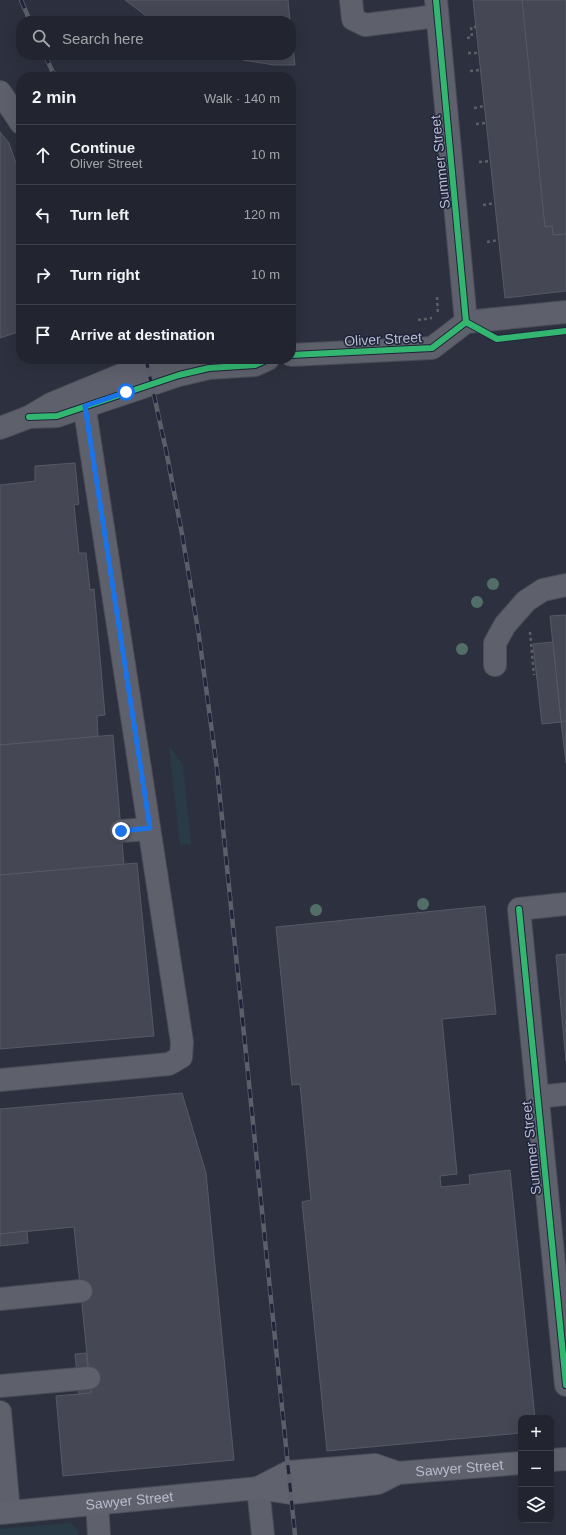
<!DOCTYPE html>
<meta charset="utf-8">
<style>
:root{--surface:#22252f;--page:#2a2d37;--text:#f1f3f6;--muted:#a2a5aa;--line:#3f424b}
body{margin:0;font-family:Helvetica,sans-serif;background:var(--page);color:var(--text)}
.controls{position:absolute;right:12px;bottom:12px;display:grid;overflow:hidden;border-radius:8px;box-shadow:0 4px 16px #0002}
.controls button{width:36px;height:36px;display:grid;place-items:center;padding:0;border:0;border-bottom:1px solid var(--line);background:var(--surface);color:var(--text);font:20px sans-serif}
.stop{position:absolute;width:12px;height:12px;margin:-9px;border:3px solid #1a73e8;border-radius:50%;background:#fff}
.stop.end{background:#1a73e8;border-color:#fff;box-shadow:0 1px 4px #0008}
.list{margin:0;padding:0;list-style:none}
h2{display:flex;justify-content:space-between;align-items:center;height:52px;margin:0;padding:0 16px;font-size:17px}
h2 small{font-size:13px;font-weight:400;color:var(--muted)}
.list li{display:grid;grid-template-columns:26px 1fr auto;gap:12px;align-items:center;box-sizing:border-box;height:60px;padding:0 16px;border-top:1px solid var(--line)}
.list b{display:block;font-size:15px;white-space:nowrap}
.list p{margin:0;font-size:13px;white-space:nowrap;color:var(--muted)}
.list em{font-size:13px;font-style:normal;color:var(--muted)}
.icon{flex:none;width:22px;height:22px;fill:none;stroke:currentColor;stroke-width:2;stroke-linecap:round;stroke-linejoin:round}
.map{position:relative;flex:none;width:566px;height:1535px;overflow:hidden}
.search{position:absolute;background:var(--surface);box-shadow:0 4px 16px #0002;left:16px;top:16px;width:280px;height:44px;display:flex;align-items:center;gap:10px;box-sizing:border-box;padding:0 14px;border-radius:16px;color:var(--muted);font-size:15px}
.panel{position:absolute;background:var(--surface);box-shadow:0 4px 16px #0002;left:16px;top:72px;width:280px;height:292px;border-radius:16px}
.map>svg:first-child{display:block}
</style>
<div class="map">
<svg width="566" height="1535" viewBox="0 0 566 1535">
<rect width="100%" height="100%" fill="#2d313f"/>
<g fill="#293b46">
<polygon points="169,746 183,765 191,844 180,845"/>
<polygon points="71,1523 79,1532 78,1535 0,1535 0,1529"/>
</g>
<g fill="#454854" stroke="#555966">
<polygon points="125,0 288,0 290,21 153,21"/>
<polygon points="473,0 566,0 566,291 505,298"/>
<polygon points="522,0 566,0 566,234 553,235 552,226 545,227"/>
<polygon points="291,26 295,65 274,65 243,60 228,55 291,55"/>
<polygon points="0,132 9,143 21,178 21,331 0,338"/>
<polygon points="75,463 79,504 74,505 79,553 86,553 90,590 94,589 105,715 97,716 98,737 0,745 0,485 35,481 35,466"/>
<polygon points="566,615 566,721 561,722 550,616"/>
<polygon points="553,642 561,722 542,724 533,644"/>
<polygon points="566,721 566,763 561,722"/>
<polygon points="113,735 124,865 0,875 0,745"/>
<polygon points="137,863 154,1036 0,1049 0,875"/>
<polygon points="485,906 496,1014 442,1019 457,1174 440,1176 441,1187 470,1184 469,1175 510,1170 535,1418 521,1418 521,1433 327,1451 302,1202 311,1200 300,1084 292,1085 276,927"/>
<polygon points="566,954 566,1061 556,955"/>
<polygon points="182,1093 206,1173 234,1460 63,1476 56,1396 91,1393 74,1227 0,1234 0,1109"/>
<polygon points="27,1231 28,1243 0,1246 0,1234"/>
<polygon points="86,1353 91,1393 79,1394 75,1354"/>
</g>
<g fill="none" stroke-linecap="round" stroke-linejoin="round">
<defs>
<g id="minor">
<polyline points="351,0 353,19 365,25 437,16"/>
<polyline points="436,0 466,322"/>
<polyline points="0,92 21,123"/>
<polyline points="291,355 432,348 466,322 566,312"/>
<polyline points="29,417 57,416 179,375 209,368 255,365 268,359"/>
<polyline points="0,428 29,417 51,404 121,375 185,359"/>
<polyline points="495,665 495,643 505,625 526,601 543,590 566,585"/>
<polyline points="121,831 149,829"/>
<polyline points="566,904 519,909 566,1385"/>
<polyline points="0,1080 169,1064 181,1057 182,1042 82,391"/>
<polyline points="538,1097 566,1094"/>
<polyline points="0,1299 81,1291"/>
<polyline points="0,1386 89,1378"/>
<polyline points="0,1412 9,1512"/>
<polyline points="258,1488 263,1535"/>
<polyline points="97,1504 99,1535"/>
</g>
<g id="major">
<polyline points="551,1460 566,1459"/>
<polyline points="258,1488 289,1472 375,1465 398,1473"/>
<path id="s1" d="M0 1513 258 1488 291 1493 378 1483 398 1473 521 1463"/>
</g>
</defs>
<use href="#minor" stroke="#4a4d58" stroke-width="24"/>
<use href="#major" stroke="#4b4e5b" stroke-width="24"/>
<g stroke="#5b5f68" stroke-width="2.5" stroke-dasharray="3 3" stroke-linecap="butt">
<polyline points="467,38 472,37 471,27 476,27"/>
<polyline points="468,53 479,53"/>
<polyline points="470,71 480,70"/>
<polyline points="474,108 484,106"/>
<polyline points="476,124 486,123"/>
<polyline points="479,162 491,161"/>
<polyline points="483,205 495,203"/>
<polyline points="487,242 499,240"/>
<polyline points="437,297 438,315"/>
<polyline points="418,320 432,318"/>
<polyline points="530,632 534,675"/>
</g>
<use href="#minor" stroke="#5e606b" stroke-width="22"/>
<use href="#major" stroke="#60626d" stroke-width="22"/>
<defs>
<g id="rail">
<polyline points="21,0 30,21"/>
<polyline points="45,55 55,77"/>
<polyline points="146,359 166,450 182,534 199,636 217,769 295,1535"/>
</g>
</defs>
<use href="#rail" stroke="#5c5e6a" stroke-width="4.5"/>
<use href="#rail" stroke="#1f243b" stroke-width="3" stroke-dasharray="9" stroke-linecap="butt"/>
<defs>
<g id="cycleway">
<polyline points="436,0 466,322"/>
<polyline points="466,322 497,339 566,331"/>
<polyline points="291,355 432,348 466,322"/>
<polyline points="29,417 57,416 179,375 209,368 255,365 268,359"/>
<polyline points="519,909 566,1385"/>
</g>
</defs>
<use href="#cycleway" stroke="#1f243b" stroke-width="8"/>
<use href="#cycleway" stroke="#33b770" stroke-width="6"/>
</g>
<g fill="#516f66">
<circle cx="493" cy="584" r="6"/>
<circle cx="477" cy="602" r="6"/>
<circle cx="462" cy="649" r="6"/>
<circle cx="423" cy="904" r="6"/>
<circle cx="316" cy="910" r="6"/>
</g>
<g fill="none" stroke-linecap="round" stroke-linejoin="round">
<polyline stroke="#1a73e8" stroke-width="5" points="121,831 150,828 85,406 126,392"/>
</g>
<g text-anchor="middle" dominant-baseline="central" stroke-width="3" stroke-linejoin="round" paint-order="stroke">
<g font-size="14" fill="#b8bcce" stroke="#1f243b">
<text transform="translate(440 162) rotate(-96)">Summer Street</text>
<text transform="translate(383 339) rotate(-3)">Oliver Street</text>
<text transform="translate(531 1148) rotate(-96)">Summer Street</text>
<text stroke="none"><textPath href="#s1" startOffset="464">Sawyer Street</textPath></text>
<text stroke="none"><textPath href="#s1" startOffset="130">Sawyer Street</textPath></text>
</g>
</g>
</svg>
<div class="controls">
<button>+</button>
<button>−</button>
<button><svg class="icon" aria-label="layers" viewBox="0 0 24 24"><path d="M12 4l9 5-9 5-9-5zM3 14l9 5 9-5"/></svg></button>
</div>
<div class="stop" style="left:126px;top:392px"></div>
<div class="stop end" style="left:121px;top:831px"></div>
<div class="search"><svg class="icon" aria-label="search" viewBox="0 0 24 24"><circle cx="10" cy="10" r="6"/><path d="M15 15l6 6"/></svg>Search here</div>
<section class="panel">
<h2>2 min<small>Walk · 140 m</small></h2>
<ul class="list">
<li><svg class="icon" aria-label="ahead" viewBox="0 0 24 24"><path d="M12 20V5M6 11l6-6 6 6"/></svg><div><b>Continue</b><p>Oliver Street</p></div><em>10 m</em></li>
<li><svg class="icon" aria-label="left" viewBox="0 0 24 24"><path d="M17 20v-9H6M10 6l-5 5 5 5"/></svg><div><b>Turn left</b></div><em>120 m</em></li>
<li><svg class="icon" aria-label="right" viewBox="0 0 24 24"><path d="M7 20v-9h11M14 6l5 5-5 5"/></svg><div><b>Turn right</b></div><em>10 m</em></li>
<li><svg class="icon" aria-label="arrive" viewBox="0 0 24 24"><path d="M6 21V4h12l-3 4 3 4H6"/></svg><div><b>Arrive at destination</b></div></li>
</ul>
</section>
</div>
